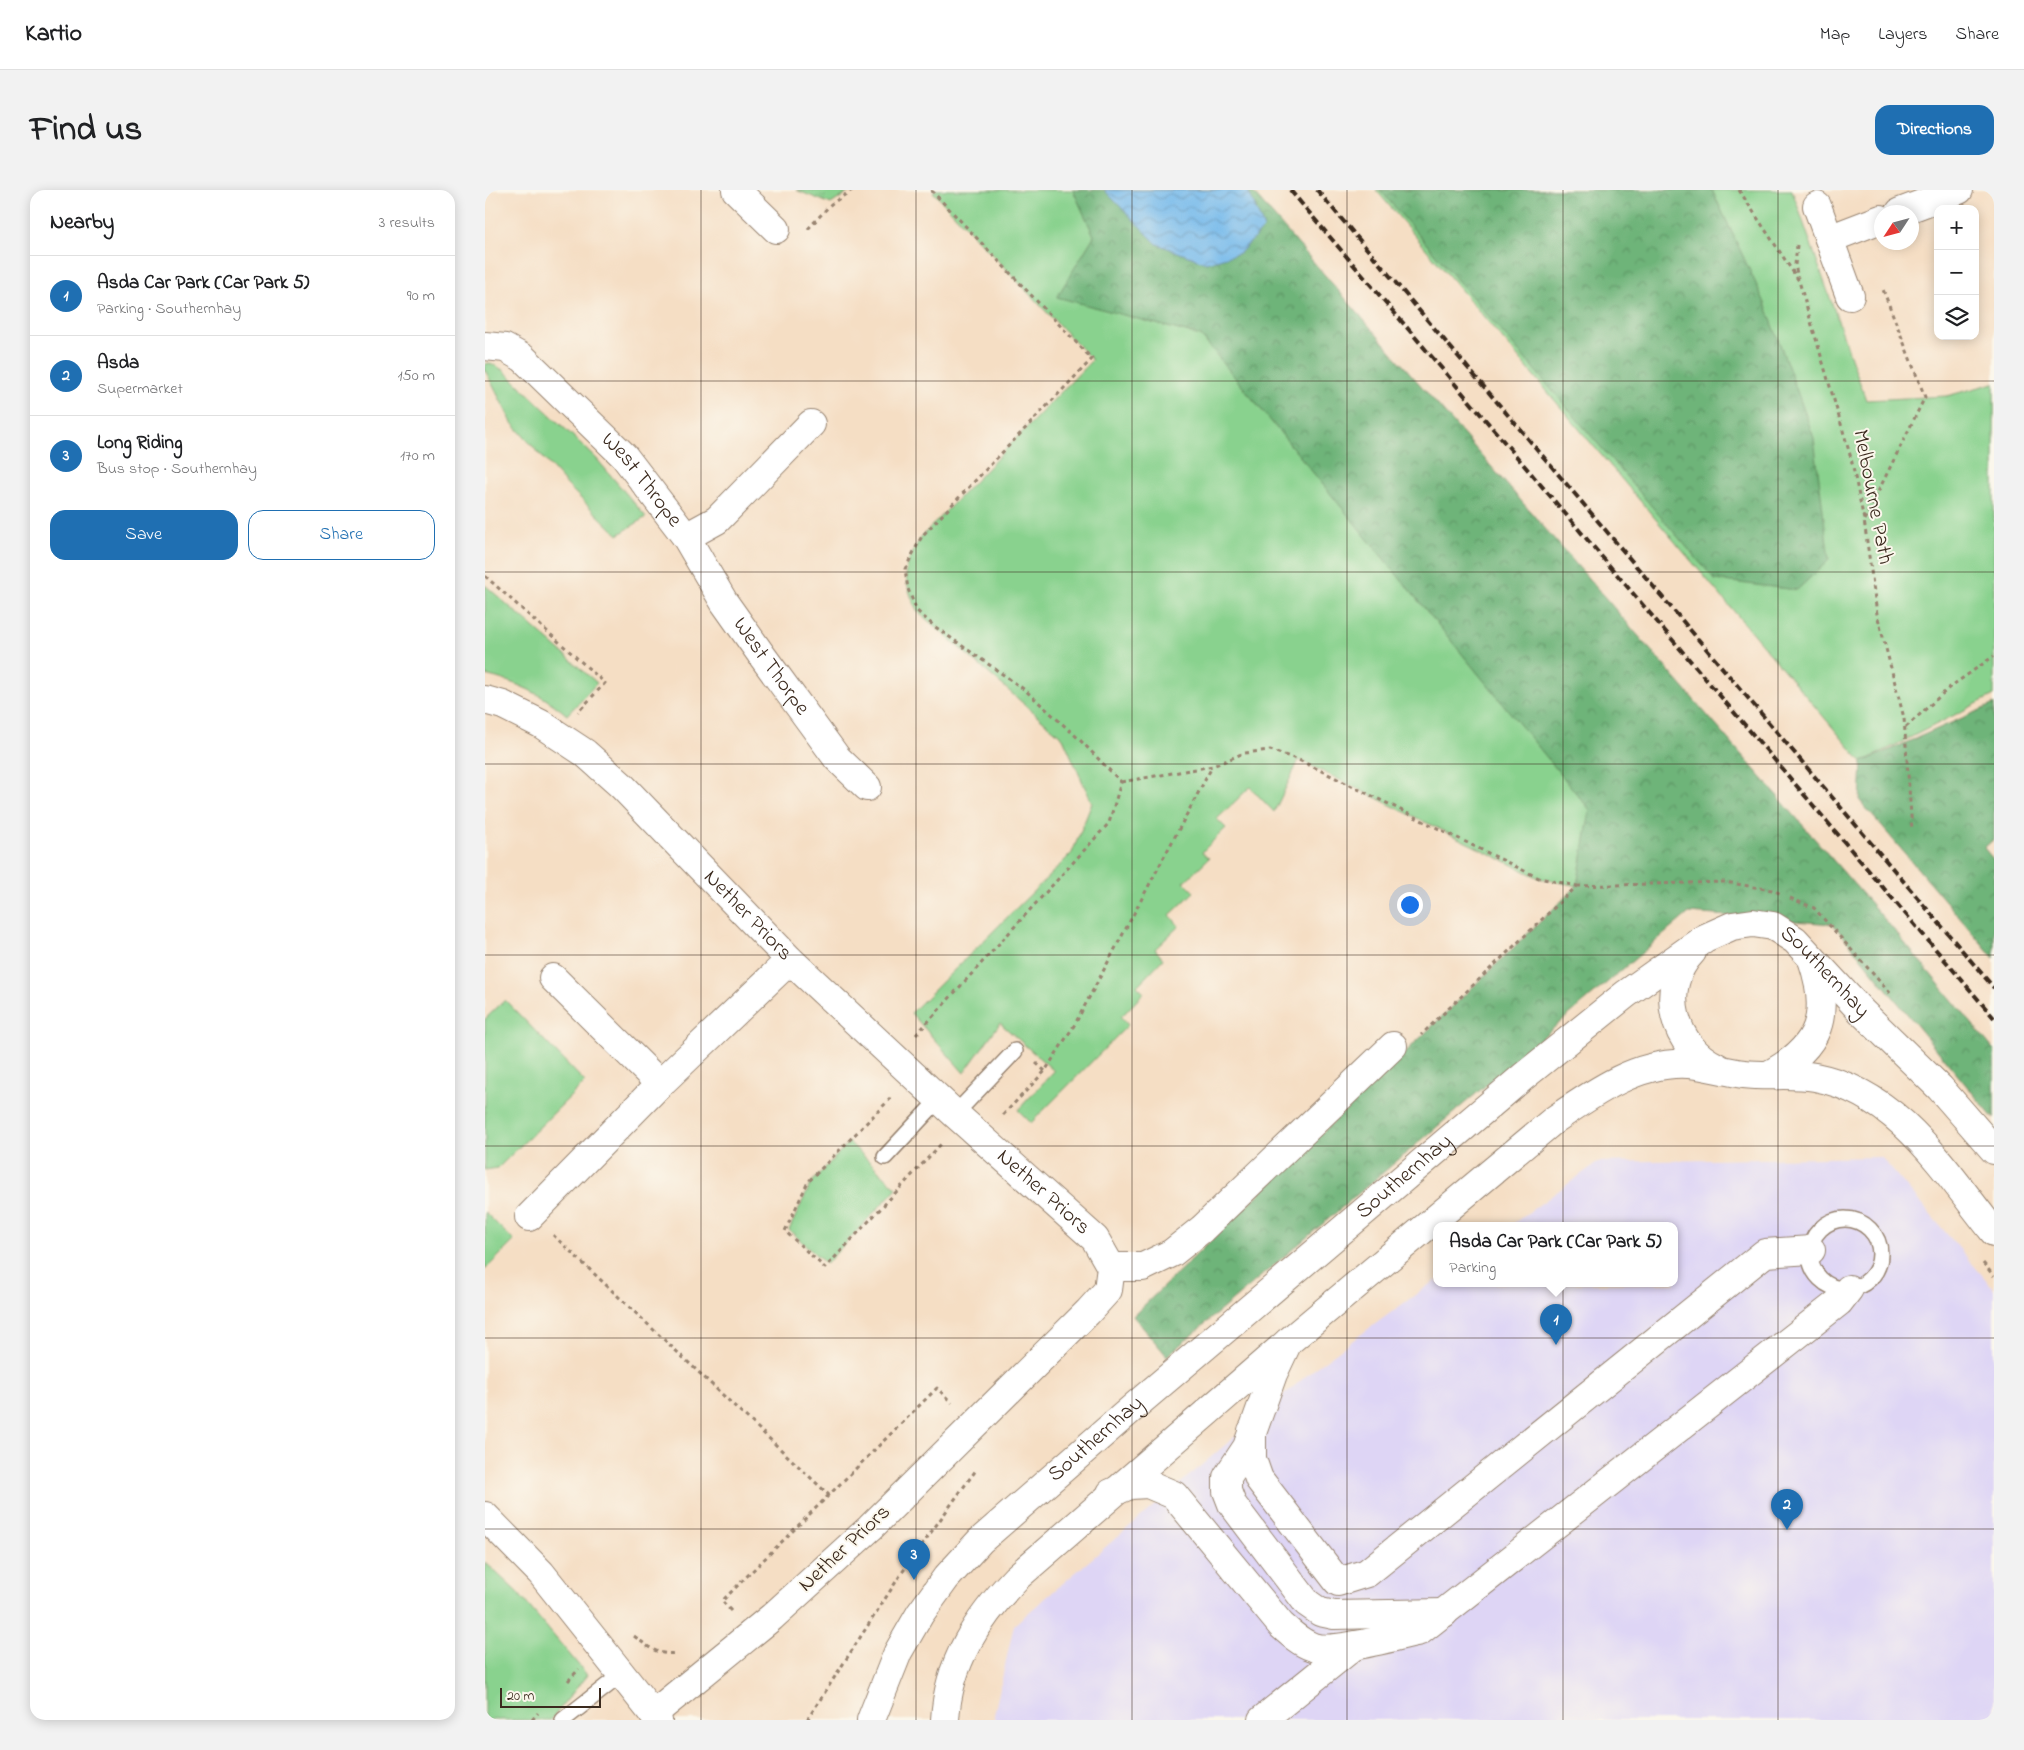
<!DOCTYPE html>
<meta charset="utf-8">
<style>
:root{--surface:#fff;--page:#f2f2f2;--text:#202124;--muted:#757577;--line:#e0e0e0;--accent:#1f6fb2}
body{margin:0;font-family:"Indie Flower",sans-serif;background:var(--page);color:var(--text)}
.controls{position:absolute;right:15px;top:15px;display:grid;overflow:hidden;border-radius:10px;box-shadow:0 2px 12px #0003}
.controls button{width:45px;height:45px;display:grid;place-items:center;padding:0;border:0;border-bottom:1px solid var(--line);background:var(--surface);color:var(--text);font:25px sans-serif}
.compass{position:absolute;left:1389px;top:15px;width:45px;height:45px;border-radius:50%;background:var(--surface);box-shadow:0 2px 12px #0003;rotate:234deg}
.scale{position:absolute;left:15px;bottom:12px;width:101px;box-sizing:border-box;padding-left:5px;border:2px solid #3b2a1e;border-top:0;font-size:14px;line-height:18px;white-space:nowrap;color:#3b2a1e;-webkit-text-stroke:4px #fbf7ec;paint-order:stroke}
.you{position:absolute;left:924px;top:714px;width:18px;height:18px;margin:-12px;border:4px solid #fff;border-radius:50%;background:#1a73e8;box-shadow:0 0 0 8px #1a73e833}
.badge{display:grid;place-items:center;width:32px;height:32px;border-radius:50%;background:var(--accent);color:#fff;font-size:16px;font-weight:700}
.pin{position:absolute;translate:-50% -41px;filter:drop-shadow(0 1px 2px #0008)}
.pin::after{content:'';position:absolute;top:26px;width:18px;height:15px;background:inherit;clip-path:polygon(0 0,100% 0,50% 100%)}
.popup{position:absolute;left:948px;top:1032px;width:245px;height:65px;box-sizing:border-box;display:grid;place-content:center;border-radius:10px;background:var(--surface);filter:drop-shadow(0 1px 4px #0005);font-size:16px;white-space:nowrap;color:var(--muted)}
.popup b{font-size:19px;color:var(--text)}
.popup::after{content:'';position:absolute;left:50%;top:100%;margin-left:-10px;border:10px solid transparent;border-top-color:var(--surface)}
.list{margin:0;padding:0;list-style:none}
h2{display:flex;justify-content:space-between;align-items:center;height:65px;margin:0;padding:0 20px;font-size:21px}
h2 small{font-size:16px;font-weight:400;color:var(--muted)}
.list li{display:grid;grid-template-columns:32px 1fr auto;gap:15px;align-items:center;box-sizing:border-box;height:80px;padding:0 20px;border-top:1px solid var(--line)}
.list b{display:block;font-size:19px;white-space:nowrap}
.list p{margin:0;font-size:16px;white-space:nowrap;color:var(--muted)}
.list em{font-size:16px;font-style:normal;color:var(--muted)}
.actions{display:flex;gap:10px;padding:15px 20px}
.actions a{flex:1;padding:11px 0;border:1px solid var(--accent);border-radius:15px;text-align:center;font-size:18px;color:var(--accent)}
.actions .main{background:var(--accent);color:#fff}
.icon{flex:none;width:28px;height:28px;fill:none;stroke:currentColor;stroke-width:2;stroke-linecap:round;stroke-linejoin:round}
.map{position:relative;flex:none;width:1509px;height:1530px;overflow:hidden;border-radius:15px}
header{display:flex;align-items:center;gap:30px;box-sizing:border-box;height:70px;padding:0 25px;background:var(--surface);border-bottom:1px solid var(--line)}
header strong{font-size:24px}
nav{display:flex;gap:28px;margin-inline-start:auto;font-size:18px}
.intro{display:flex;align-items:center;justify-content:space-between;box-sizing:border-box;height:120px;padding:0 30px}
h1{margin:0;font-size:35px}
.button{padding:12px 22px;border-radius:15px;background:var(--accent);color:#fff;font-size:18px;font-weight:700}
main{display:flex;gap:30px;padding:0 30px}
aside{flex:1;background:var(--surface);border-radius:15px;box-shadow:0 2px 12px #0003}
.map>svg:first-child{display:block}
</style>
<header>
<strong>Kartio</strong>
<nav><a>Map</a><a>Layers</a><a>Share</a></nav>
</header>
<div class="intro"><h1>Find us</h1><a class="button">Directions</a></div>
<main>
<aside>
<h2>Nearby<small>3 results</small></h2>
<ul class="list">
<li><span class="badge">1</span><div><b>Asda Car Park (Car Park 5)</b><p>Parking · Southernhay</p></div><em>90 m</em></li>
<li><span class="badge">2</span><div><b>Asda</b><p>Supermarket</p></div><em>150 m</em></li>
<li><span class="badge">3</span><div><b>Long Riding</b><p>Bus stop · Southernhay</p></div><em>170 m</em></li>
</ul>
<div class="actions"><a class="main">Save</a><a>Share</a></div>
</aside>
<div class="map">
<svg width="1509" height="1530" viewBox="0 0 1509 1530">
<defs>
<pattern id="forest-crowns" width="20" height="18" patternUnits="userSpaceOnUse" patternTransform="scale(1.25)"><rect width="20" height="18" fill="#6eb479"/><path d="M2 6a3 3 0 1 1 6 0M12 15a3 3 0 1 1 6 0" fill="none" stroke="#5c9363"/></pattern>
<pattern id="park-tufts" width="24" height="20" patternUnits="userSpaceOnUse" patternTransform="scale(1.25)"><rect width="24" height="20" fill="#89d28e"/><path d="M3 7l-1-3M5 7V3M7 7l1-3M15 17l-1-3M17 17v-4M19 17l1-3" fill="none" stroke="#77b47a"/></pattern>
<pattern id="water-waves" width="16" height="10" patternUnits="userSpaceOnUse" patternTransform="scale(1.25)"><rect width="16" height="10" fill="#75b9eb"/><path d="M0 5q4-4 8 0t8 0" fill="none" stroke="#6197be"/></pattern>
</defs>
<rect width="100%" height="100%" fill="#fbf7ec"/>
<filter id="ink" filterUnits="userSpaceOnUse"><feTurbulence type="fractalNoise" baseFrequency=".02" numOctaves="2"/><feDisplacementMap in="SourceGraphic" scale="10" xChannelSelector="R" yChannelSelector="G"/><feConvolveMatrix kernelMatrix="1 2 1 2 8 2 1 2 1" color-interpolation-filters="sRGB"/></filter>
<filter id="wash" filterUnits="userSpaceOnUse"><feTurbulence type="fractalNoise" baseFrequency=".0096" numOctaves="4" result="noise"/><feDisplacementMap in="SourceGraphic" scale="20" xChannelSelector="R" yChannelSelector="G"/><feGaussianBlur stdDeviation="1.12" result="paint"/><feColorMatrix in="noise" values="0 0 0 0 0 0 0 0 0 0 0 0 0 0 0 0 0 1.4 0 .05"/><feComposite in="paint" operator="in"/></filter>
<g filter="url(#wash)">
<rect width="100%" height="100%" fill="#f5dec4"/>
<polygon fill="#ded5f5" points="1396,967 1509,1099 1509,1530 510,1530 509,1525 529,1435 834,1175 952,1089 952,1094 1190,1094 1190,1036 1025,1036 1113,972"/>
<g fill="#89d28e" stroke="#627e56">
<path d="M450 0H588L650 128 716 146 1106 620 1092 696 1054 688 814 570 789 622 765 597 732 629 741 638 717 662 724 668 699 692 709 702 685 725 694 736 670 759 678 769 652 796 659 803 636 827 643 835 546 933 533 920 569 881 515 833 479 883 426 823 587 663 607 613 578 548 432 421C417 386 417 378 437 346L607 170 448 2Z"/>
<polygon points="891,0 1307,0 1381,210 1462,206 1509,193 1509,505 1377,572"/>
<polygon points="5,173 18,180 111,268 161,327 133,345 83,296 27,233 0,180 0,174"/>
<path d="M0 395 112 493 82 525C58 504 31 492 0 485Z"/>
<polygon points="20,810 100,892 13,978 0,980 0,829"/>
<polygon points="364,952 412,998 341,1074 304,1040 326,993"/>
<polygon points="0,1022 29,1051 0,1080"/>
<polygon points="0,1372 32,1402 102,1485 66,1530 0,1530"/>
</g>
<g fill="url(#forest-crowns)" stroke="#546f4c">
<polygon points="588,0 766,0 1408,739 1509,860 1509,929 1348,734 1204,723 682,1166 648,1126 1092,696 1105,620 716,146 572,107 609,46"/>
<polygon points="895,0 1227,0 1280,113 1329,248 1344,370 1312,400 1230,390"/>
<polygon points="1509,514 1509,649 1499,658 1509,670 1509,768 1375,611 1377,572"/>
</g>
<polygon fill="url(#park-tufts)" stroke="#627e56" points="311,0 367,0 346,14"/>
<polygon fill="url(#water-waves)" stroke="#587284" points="619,0 763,0 779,38 755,63 721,73 672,54"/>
</g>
<g filter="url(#ink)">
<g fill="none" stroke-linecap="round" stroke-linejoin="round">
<defs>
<g id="lane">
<polyline points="470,924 530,861"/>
<polyline points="400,967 454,909"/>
<circle cx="1360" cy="1064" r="35"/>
<polyline points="78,1530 137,1484"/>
</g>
<g id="street">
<polyline points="251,0 291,39"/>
<polyline points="1332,16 1365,106"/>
<polyline points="1415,22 1474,0"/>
<polyline points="1344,49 1396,29"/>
<path id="s1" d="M0 156 20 158 38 168 139 266 201 347 232 330 326 234"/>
<path id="s2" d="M201 347 239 412 278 467 352 568 382 597"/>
<path id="s3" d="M0 510 18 515 56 534 100 563 137 596 305 770 470 924 610 1049 626 1077 623 1100 603 1122 385 1338 287 1427 168 1524"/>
<polyline points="68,788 175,894"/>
<polyline points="44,1027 175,894 305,770"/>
<polyline points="626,1077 658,1077 687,1063 717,1039 908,856"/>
<polyline points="803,1152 788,1184 762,1257 742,1287 742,1301 747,1314 822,1413 835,1422 849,1425 959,1423"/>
<polyline points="767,1241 767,1269 774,1289 853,1392 882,1383 1280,1063 1326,1060"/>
<path d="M626 1303 645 1295 663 1294 689 1305 796 1435C806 1444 816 1453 828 1457 850 1464 911 1446 935 1441L1354 1112 1364 1099"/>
<polyline points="0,1326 56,1383 173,1530"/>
<polyline points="777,1530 870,1455"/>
</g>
<g id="secondary">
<path d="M1207 762C1172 798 1189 858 1232 877"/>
<path d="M1283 885C1336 857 1346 825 1327 769"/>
<path id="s4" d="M386 1530 413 1462 435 1424 461 1388 495 1351 651 1215 1039 886 1141 804 1220 748 1247 736 1268 733 1288 736 1310 750 1377 822 1455 898 1509 960"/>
<path d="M460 1530C463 1472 493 1428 531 1388L803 1152 1069 930C1108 903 1153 871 1203 874 1222 875 1240 882 1259 884 1283 887 1307 883 1330 887 1414 903 1459 980 1509 1042"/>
</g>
</defs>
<use href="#lane" stroke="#988471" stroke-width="18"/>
<use href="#street" stroke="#988471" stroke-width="30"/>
<use href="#secondary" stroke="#988471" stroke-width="30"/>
<g stroke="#988471" stroke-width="3" stroke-dasharray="4 4" stroke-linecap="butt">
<polyline points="1254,0 1314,91 1366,268 1379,330 1392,424 1419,528 1427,640"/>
<polyline points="323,39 346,14 367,0"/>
<polyline points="1312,55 1310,75 1313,88"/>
<polyline points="1379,330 1440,207 1397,97"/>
<polyline points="0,386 120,493 93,522"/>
<polyline points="1421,537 1465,497 1509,466"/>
<polyline points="636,592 728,576 759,563 785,560 814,570 1054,688 1092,696 936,845"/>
<polyline points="1092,696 1240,692 1287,700 1297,704"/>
<polyline points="1305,708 1329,718 1406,804"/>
<polyline points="431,845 624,633 636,592 594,549 540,500 449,436 432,421 423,399 420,379 437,346 607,169 448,2 442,0"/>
<polyline points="551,873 560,881"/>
<polyline points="406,908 323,992 300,1041 340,1078 457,953"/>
<polyline points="518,925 560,881 590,834 727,577"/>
<polyline points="68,1045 344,1305 452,1198 467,1213"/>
<polyline points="1498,1073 1509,1086"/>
<polyline points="246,1421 237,1411 344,1305"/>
<path d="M149 1446C164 1457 172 1466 192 1463"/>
<polyline points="83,1491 94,1479"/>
<polyline points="47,1530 53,1523"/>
<polyline points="322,1530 416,1384 491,1280"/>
</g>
<use href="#lane" stroke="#fff" stroke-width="15"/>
<use href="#street" stroke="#fff" stroke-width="28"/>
<use href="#secondary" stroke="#fff" stroke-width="28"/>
<g stroke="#3b2a1e" stroke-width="4" stroke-dasharray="8 4" stroke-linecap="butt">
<polyline points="805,0 1509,828"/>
<polyline points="832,0 1509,798"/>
</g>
</g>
</g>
<path fill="none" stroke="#3b2a1e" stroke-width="1" stroke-opacity="0.55" d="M216 0V1530M431 0V1530M647 0V1530M862 0V1530M1078 0V1530M1293 0V1530M0 191H1509M0 382H1509M0 574H1509M0 765H1509M0 956H1509M0 1148H1509M0 1339H1509"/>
<g text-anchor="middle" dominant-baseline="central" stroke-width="4" stroke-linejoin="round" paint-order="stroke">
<g font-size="22" fill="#3b2a1e" stroke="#fbf7ec">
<text stroke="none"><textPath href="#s1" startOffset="211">West Thrope</textPath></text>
<text transform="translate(1387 307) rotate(79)">Melbourne Path</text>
<text stroke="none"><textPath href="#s2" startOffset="155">West Thorpe</textPath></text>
<text stroke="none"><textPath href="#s3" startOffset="344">Nether Priors</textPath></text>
<text stroke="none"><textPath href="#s4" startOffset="1296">Southernhay</textPath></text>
<text stroke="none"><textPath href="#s4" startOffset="771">Southernhay</textPath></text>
<text stroke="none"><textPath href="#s3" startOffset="749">Nether Priors</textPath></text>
<text stroke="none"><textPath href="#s4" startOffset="366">Southernhay</textPath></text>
<text transform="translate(360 1359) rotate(-43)">Nether Priors</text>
</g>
</g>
</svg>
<div class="controls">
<button>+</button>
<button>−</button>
<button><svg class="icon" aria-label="layers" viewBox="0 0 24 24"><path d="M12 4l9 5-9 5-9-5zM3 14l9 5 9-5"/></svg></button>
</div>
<svg class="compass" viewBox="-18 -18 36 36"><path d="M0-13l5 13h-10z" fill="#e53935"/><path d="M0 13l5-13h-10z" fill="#757577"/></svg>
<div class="scale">20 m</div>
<div class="you"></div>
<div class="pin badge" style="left:1071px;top:1155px">1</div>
<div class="popup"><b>Asda Car Park (Car Park 5)</b>Parking</div>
<div class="pin badge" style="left:1302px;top:1340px">2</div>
<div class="pin badge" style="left:429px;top:1390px">3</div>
</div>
</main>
